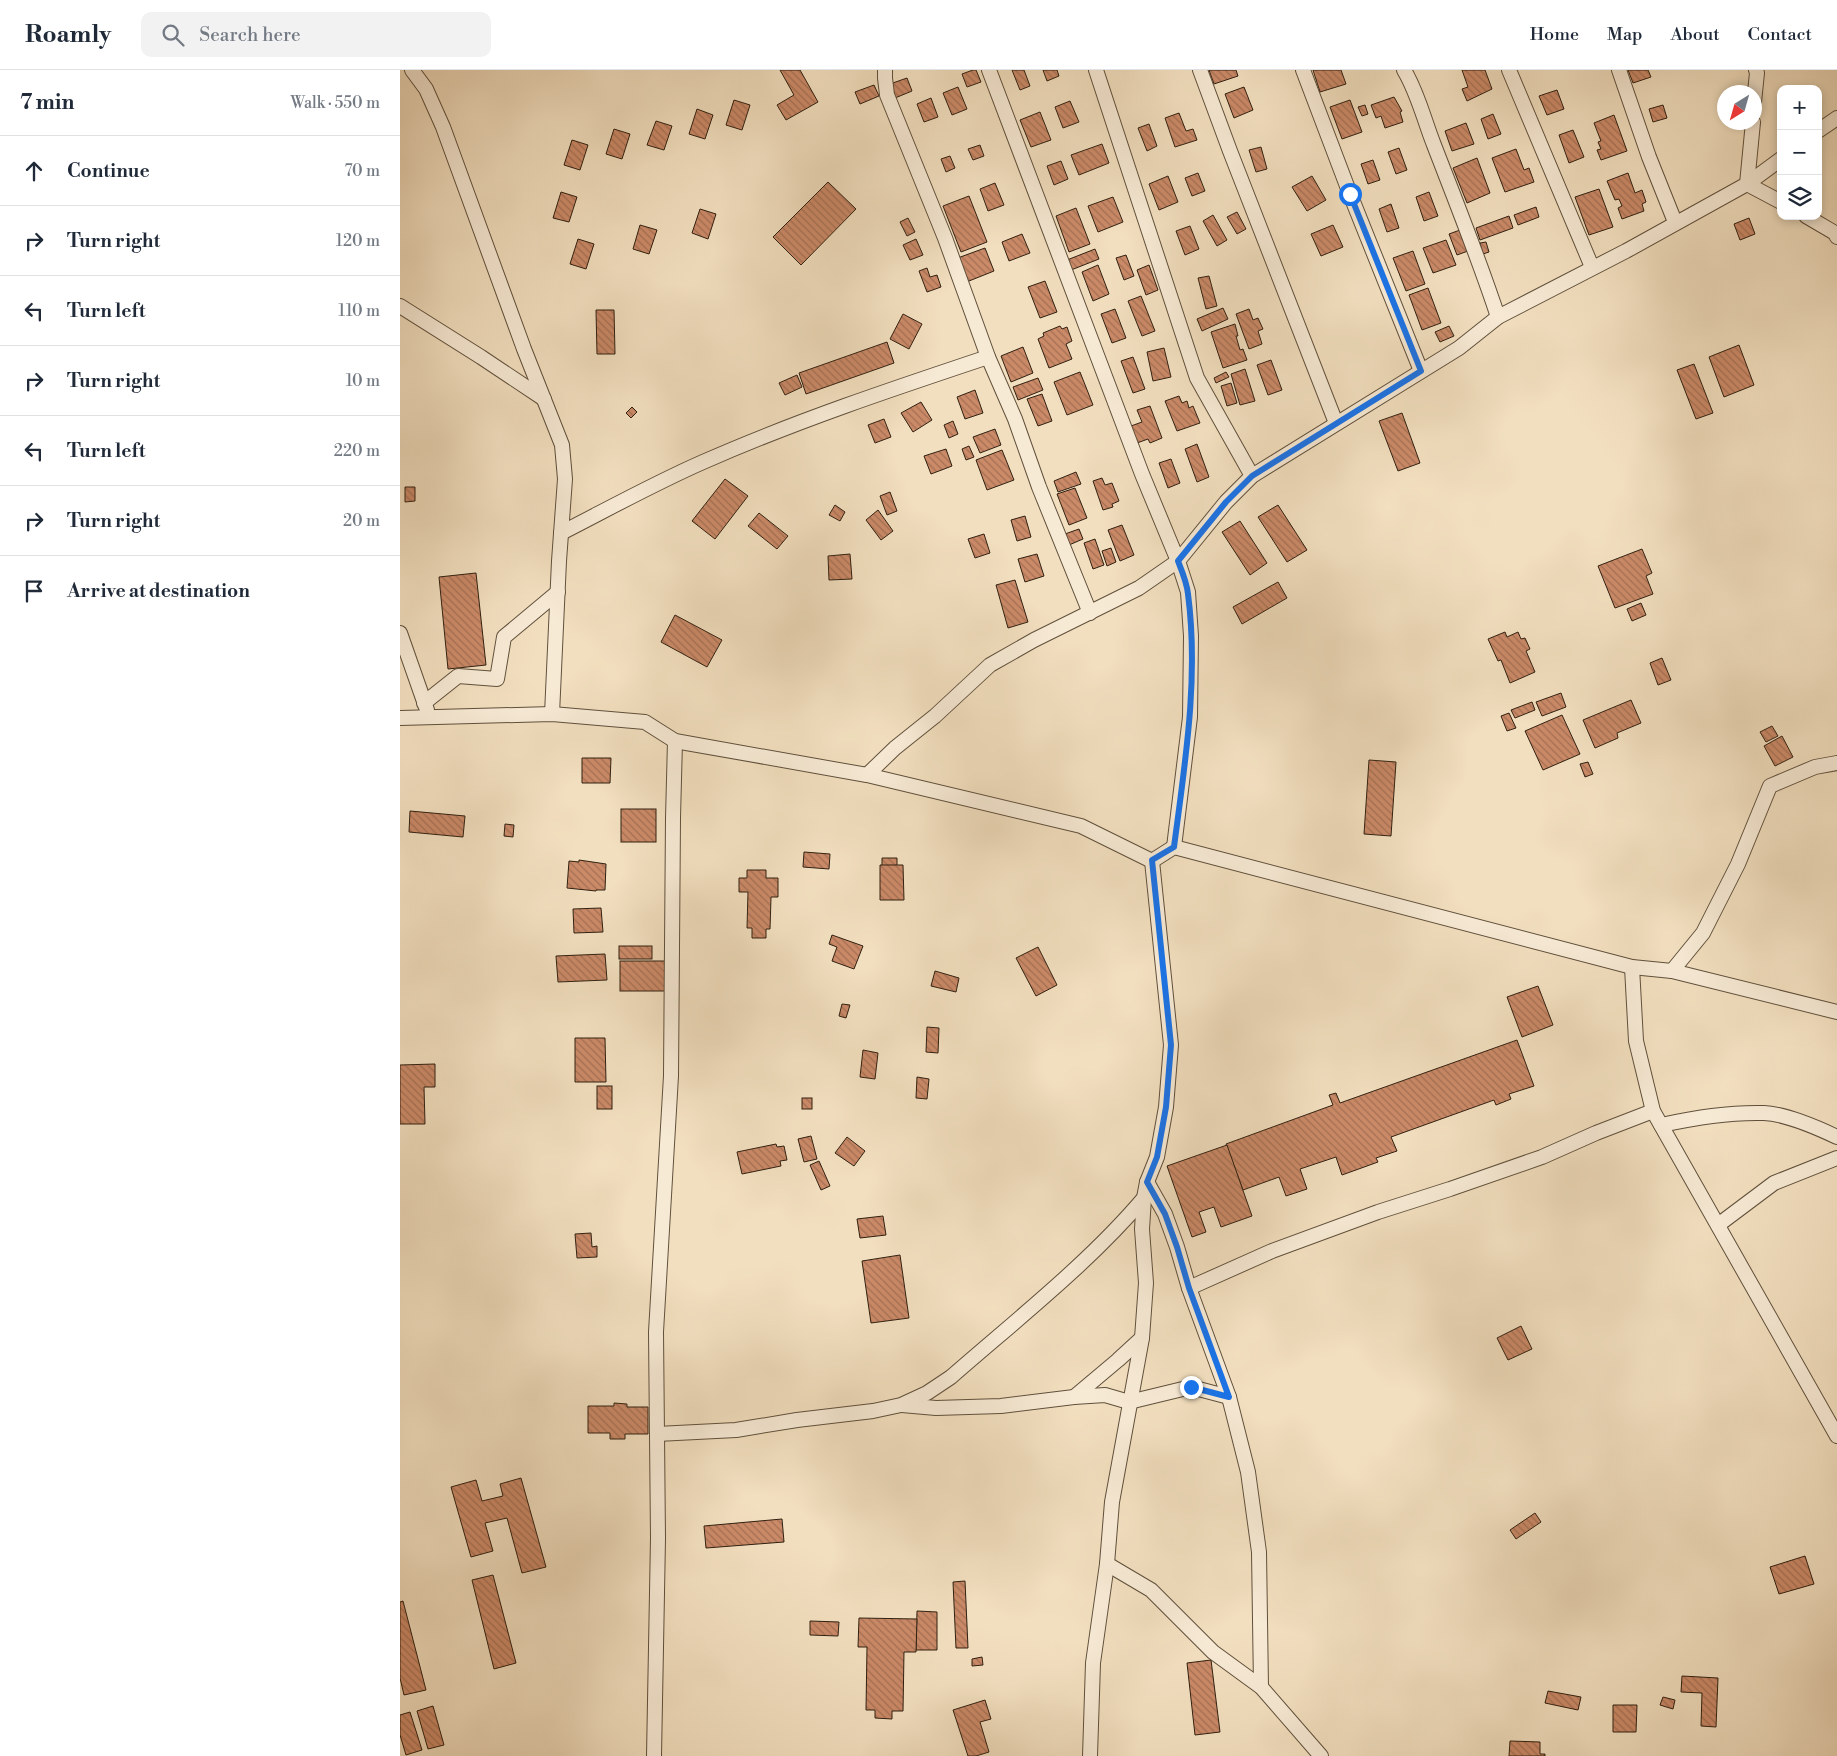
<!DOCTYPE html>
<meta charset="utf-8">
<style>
:root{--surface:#fff;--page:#f2f2f3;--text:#1f2937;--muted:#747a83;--line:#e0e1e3}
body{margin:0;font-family:"Libre Bodoni",serif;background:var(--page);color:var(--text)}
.controls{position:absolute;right:15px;top:15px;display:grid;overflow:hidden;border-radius:10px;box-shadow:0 2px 8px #0003}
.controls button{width:45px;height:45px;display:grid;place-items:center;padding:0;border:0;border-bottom:1px solid var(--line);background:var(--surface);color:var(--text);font:25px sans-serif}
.compass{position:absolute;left:1317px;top:15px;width:45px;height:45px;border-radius:50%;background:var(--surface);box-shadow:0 2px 8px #0003;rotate:217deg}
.stop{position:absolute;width:15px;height:15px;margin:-11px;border:4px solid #1a73e8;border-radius:50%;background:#fff}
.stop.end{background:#1a73e8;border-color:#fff;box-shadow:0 1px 5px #0008}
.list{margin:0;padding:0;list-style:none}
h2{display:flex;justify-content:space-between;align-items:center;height:65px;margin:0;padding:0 20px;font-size:21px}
h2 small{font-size:16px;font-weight:400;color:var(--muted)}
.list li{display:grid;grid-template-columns:32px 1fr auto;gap:15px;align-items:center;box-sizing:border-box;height:70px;padding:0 20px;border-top:1px solid var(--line)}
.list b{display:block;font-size:19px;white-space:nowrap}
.list em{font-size:16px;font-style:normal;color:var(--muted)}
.icon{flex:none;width:28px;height:28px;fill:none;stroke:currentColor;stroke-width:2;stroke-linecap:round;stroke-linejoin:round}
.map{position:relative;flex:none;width:1437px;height:1686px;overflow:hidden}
header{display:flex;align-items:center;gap:30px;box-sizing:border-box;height:70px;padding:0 25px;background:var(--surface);border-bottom:1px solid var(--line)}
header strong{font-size:24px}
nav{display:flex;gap:28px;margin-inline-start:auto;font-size:18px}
.search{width:350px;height:45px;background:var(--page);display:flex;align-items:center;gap:12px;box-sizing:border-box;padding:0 18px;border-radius:10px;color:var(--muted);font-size:19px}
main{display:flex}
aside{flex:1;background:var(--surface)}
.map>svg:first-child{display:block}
</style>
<header>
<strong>Roamly</strong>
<div class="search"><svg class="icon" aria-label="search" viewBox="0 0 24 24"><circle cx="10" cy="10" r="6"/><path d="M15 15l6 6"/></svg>Search here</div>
<nav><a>Home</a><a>Map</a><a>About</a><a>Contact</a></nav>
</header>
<main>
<aside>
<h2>7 min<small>Walk · 550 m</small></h2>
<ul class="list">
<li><svg class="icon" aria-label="ahead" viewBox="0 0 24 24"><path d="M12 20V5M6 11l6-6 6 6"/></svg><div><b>Continue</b></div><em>70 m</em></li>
<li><svg class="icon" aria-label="right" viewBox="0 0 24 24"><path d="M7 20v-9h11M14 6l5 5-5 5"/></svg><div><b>Turn right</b></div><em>120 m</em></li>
<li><svg class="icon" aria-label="left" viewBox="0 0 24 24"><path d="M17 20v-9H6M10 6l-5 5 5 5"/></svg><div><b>Turn left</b></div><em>110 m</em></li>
<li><svg class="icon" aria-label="right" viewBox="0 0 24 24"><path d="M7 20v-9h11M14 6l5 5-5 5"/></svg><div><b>Turn right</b></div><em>10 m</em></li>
<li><svg class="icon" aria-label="left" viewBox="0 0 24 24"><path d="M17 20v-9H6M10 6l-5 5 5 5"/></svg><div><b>Turn left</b></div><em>220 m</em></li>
<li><svg class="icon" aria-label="right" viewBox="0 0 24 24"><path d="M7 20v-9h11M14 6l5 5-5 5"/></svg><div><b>Turn right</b></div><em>20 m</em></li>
<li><svg class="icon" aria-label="arrive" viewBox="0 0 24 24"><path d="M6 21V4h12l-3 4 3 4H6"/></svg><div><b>Arrive at destination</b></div></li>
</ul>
</aside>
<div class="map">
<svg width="1437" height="1686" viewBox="0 0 1437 1686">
<defs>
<pattern id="building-back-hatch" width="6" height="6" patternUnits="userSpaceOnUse" patternTransform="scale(1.25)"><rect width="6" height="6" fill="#cb8a68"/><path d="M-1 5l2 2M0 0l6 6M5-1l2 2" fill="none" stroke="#a57054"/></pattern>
</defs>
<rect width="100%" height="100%" fill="#f2dfbf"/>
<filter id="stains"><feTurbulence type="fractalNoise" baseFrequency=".004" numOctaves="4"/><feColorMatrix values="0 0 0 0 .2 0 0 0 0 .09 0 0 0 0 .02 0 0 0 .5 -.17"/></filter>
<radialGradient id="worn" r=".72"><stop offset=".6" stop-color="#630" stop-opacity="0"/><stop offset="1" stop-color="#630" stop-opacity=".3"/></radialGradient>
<g fill="url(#building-back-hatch)" stroke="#302011">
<polygon points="380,0 400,0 418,32 386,50 377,35 394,25"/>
<polygon points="573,0 576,0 581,12 567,17 562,4"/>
<polygon points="612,0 624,0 630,16 620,20"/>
<polygon points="643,0 657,0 659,6 647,11"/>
<polygon points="809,0 836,0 838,6 814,14"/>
<polygon points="913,0 941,0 946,14 920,22"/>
<polygon points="1062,0 1085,0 1092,19 1067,31 1062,19 1068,17"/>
<polygon points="1228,0 1248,0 1251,7 1233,13"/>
<polygon points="507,8 512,21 495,28 490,14"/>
<polygon points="474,15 479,26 460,34 455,22"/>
<polygon points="558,17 567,39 552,45 543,23"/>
<polygon points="844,17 853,40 834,48 825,24"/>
<polygon points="1157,20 1164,39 1147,45 1139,26"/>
<polygon points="994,27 1002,41 1000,42 1003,52 985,58 981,46 976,48 971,35"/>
<polygon points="531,28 538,47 524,52 517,34"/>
<polygon points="334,30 350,35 342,60 326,55"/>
<polygon points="950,30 962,62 942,69 930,37"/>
<polygon points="670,31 679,52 663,58 655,37"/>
<polygon points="965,35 968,44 962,46 958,37"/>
<polygon points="1263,35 1267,48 1253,52 1249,39"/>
<polygon points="297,39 313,45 305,69 289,64"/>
<polygon points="640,42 651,70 631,77 620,50"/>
<polygon points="779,43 786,61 793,59 797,70 775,77 765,48"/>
<polygon points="1093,44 1101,64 1088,69 1081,49"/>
<polygon points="1214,45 1227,81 1201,90 1197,80 1201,79 1198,72 1201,71 1194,53"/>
<polygon points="256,51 272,56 264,80 247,75"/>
<polygon points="1066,53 1074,74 1052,81 1045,61"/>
<polygon points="749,54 757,76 747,81 738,58"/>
<polygon points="214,59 230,64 222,89 206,84"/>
<polygon points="1173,60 1184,87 1169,93 1159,65"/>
<polygon points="172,70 188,75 180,100 164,95"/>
<polygon points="702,74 709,93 679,105 671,85"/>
<polygon points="580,75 584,86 573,90 568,79"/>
<polygon points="861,77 867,99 856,102 849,80"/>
<polygon points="999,78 1007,100 996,104 988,82"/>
<polygon points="1116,79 1124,100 1129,98 1134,112 1105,122 1092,88"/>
<polygon points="550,86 555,98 546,102 541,89"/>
<polygon points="1077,88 1090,123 1067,133 1053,98"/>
<polygon points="973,90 980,110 968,114 961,94"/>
<polygon points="661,91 668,109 654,115 647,96"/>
<polygon points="798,103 805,121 792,126 785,108"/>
<polygon points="1228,103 1235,123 1242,120 1246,132 1242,134 1244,141 1222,149 1218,138 1222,136 1219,129 1215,130 1207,111"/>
<polygon points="768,106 778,132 759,140 749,114"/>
<polygon points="912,106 926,130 907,141 892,117"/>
<polygon points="428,112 456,139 401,195 373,167"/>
<polygon points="595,113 604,135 588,141 580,119"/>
<polygon points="1199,119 1213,157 1189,165 1175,127"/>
<polygon points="161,122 177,127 169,152 153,148"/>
<polygon points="1029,122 1038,146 1024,151 1016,127"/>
<polygon points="569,126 587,172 561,182 543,136"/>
<polygon points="713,127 723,152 698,162 688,136"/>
<polygon points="991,134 999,158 987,162 979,139"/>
<polygon points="1136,137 1139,147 1118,155 1114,145"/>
<polygon points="676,138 690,174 669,182 656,146"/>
<polygon points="300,139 316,144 308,169 292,163"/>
<polygon points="837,142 846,159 837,164 827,147"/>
<polygon points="813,145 827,170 817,176 803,151"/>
<polygon points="1109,146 1113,158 1080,170 1076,158"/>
<polygon points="508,148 515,162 507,166 500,152"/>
<polygon points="1349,148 1355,164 1340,170 1334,154"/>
<polygon points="240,155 257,160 249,184 233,179"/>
<polygon points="933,155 943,177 921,186 911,164"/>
<polygon points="790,156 799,179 785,185 776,161"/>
<polygon points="1060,160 1068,181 1057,185 1049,164"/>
<polygon points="622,164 630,183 609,191 602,172"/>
<polygon points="178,169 194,174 186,199 170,194"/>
<polygon points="516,169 523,185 510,190 503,175"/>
<polygon points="1046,170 1056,195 1033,203 1023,178"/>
<polygon points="1086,172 1089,182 1083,184 1080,173"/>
<polygon points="585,178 594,201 564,213 555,189"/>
<polygon points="695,179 699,189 671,200 667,190"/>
<polygon points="1013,181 1025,214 1006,221 993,188"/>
<polygon points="726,185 734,206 724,210 716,188"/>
<polygon points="698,195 709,224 693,231 682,202"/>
<polygon points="749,195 758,220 746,225 737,200"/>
<polygon points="527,198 530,207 537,205 541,217 527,222 519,201"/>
<polygon points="809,206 817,236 806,239 798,208"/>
<polygon points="645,211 657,242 640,248 628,217"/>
<polygon points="1028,218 1041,253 1022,260 1009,225"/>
<polygon points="741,226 755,261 742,266 728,231"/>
<polygon points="823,238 828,249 802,261 797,249"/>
<polygon points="715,239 726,268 712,273 701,244"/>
<polygon points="849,239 853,250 858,248 863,259 858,261 862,274 849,279 836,244"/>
<polygon points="196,240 214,240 215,284 197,284"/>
<polygon points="503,244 522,254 509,279 490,269"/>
<polygon points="835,254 838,266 836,266 840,280 843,279 847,290 823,298 811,262"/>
<polygon points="660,256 662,259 667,257 672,271 666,274 672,289 649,298 638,269 644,266 643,263"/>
<polygon points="1049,256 1054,266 1040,272 1035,262"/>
<polygon points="487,272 494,293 406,324 399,303"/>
<polygon points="1339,275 1354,315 1324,327 1309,287"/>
<polygon points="623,277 633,303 611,312 601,286"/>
<polygon points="764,278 771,307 753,311 747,282"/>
<polygon points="733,287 745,319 733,323 721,291"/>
<polygon points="871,290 882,320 868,325 857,295"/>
<polygon points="1294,294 1313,343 1296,349 1277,300"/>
<polygon points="845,299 855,331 840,335 831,304"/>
<polygon points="680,302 693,335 667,345 654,312"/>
<polygon points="826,302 829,307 816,313 814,308"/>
<polygon points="397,305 402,317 385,325 379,313"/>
<polygon points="638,308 643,320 618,330 613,317"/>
<polygon points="831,313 837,333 827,336 821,316"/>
<polygon points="575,320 583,343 565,349 557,327"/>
<polygon points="642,324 652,351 638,356 627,329"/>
<polygon points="779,326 782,333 787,331 789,338 793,336 800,353 777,361 765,331"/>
<polygon points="521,332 532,350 513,362 501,343"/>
<polygon points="750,336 762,368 750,373 748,369 737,373 731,356 742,352 737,340"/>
<polygon points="232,337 237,342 231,348 226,343"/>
<polygon points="1002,343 1020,393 998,401 979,351"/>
<polygon points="484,349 491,367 475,373 468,355"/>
<polygon points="553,351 558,364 549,368 544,355"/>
<polygon points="595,359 601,375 580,383 573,367"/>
<polygon points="797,374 809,407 797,412 785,379"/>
<polygon points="569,376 574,387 566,390 562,379"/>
<polygon points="546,379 552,396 531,404 524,386"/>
<polygon points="602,380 614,410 587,420 576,390"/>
<polygon points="771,389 780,413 768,418 759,393"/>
<polygon points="676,402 681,414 658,422 654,411"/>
<polygon points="702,408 705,415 712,413 719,431 712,434 713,437 703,440 693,411"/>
<polygon points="325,409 348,426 315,469 292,451"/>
<polygon points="5,417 15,417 15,431 5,432"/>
<polygon points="675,418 687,448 669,455 657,424"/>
<polygon points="490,422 497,441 487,445 480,426"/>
<polygon points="435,435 445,442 440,451 429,445"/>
<polygon points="878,435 907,480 887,492 858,447"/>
<polygon points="478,440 493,461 481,470 466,450"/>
<polygon points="359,443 388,466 377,479 348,456"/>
<polygon points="625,446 631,467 617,471 611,450"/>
<polygon points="840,451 867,493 850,505 822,462"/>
<polygon points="722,455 734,485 720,491 708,460"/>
<polygon points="679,459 683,469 669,475 665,464"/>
<polygon points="584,464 590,483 575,488 568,469"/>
<polygon points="695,469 704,495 693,499 684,473"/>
<polygon points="711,478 716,492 707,496 702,481"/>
<polygon points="1242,479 1252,503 1246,506 1253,524 1215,538 1198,496"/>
<polygon points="450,484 452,509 429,510 428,486"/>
<polygon points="637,484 644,506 625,512 618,489"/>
<polygon points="76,503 86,595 48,599 39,507"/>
<polygon points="615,510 628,552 608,558 596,515"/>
<polygon points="878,512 887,528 842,554 833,537"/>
<polygon points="1241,533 1246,545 1232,551 1227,539"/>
<polygon points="275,545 322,570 307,597 261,572"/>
<polygon points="1105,562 1107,567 1118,562 1121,569 1125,568 1130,579 1126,581 1135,602 1110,613 1101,590 1098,591 1088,569"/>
<polygon points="1262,588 1271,610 1258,615 1250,593"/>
<polygon points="1161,623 1166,637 1142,646 1136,632"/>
<polygon points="1231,630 1241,653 1217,663 1218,668 1195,678 1183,650"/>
<polygon points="1132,632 1135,640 1115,648 1111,640"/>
<polygon points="1109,643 1116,658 1107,661 1101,646"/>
<polygon points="1162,645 1180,684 1143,700 1125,661"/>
<polygon points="1372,656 1378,666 1366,672 1360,662"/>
<polygon points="1382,666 1393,687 1375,696 1364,676"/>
<polygon points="182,688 211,688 210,713 182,713"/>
<polygon points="969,690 996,692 991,766 964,764"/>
<polygon points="1188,692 1193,704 1185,707 1180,694"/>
<rect x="221" y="739" width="35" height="33"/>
<polygon points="10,741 65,746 63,767 9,762"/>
<polygon points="105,754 114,755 113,767 104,766"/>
<polygon points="404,782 430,784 429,799 403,797"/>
<polygon points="482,788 497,788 497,812 482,811"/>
<polygon points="179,790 206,794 205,820 196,820 196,821 167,818 169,791 179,792"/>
<polygon points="480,795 503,795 504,830 480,830"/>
<polygon points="347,800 366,800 366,808 378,808 378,827 371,827 370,859 366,859 366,868 352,868 352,858 347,858 348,822 339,822 339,808 347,808"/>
<polygon points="201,838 203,862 174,863 173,839"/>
<polygon points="432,865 463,876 454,899 432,891 437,877 429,874"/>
<rect x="219" y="876" width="33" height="13"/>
<polygon points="638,877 657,915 636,926 616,888"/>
<polygon points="205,884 207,910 158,912 156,886"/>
<rect x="220" y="891" width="47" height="30"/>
<polygon points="535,901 559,908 556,922 531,916"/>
<polygon points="1138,916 1153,955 1122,967 1107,927"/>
<polygon points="442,934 450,935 446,948 439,946"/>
<polygon points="527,957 539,958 538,983 526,982"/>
<polygon points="175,968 205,968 206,1012 175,1012"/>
<polygon points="1117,970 1134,1016 1109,1024 1111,1029 1096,1035 1094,1030 991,1067 997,1081 976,1088 978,1092 942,1105 936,1087 900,1099 907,1119 886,1126 879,1107 843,1120 826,1074 933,1035 929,1025 936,1023 940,1033"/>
<polygon points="463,980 478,983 475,1009 460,1007"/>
<polygon points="35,994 35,1017 24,1017 25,1054 0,1054 0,995"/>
<polygon points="517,1007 529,1009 527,1029 516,1028"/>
<rect x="197" y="1016" width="15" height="23"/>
<rect x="402" y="1028" width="10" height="11"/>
<polygon points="411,1066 417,1089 404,1092 398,1069"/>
<polygon points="447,1067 465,1081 454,1096 435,1083"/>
<polygon points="376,1074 377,1077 384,1076 387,1090 380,1091 381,1096 342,1104 337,1082"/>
<polygon points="827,1075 852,1146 821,1157 814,1137 799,1142 806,1162 792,1167 767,1096"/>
<polygon points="419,1091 430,1116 421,1120 410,1095"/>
<polygon points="483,1146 486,1165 460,1168 457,1149"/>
<polygon points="191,1163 192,1177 197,1176 197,1187 177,1188 175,1164"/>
<polygon points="500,1185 509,1248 471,1253 462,1191"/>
<polygon points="1121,1256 1132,1279 1108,1290 1097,1268"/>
<polygon points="214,1333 227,1334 227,1337 248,1337 248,1364 225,1364 225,1369 210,1369 210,1363 188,1363 188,1336 214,1336"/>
<polygon points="121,1408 146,1497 122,1503 107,1448 85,1453 93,1481 71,1487 51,1417 76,1410 82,1431 103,1426 100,1414"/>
<polygon points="1135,1443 1141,1452 1116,1469 1110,1460"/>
<polygon points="382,1449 384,1472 306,1478 304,1456"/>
<polygon points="1405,1486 1414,1514 1379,1524 1370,1497"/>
<polygon points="93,1505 116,1593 94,1599 72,1510"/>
<polygon points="565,1511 568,1578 556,1578 553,1512"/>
<polygon points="3,1531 26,1620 4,1625 0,1608 0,1532"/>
<polygon points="517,1541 537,1542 537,1580 516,1580"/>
<polygon points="459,1548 517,1549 516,1582 504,1582 503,1641 492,1641 492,1649 475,1648 475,1640 466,1640 467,1577 458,1577"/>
<polygon points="410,1551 439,1552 438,1566 410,1565"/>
<polygon points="582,1587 583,1595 572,1596 572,1589"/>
<polygon points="811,1590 820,1662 795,1665 787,1593"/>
<polygon points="1282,1606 1318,1608 1316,1657 1301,1656 1302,1623 1281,1622"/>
<polygon points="1148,1621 1181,1627 1178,1640 1145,1633"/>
<polygon points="1263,1627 1275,1630 1273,1639 1260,1635"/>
<polygon points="585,1630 591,1649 580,1652 589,1682 576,1686 568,1686 553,1640"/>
<polygon points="1213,1635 1237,1635 1236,1662 1213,1662"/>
<polygon points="33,1636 44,1675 28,1679 17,1641"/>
<polygon points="10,1642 22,1680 6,1685 0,1665 0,1645"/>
<polygon points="1110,1671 1140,1672 1140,1684 1145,1684 1145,1686 1109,1686"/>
</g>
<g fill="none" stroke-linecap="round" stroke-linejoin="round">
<defs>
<g id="street">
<polyline points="12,0 26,19 43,57 124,279 162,375 165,409 159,491 152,644"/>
<polyline points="485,0 485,8 487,25 545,168 588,287 615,349 639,417 690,543"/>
<polyline points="589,0 742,404 778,491 788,522 791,566 790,647 774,777"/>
<polyline points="696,0 797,308 852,406"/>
<polyline points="800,0 830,81 936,353"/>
<polyline points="903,0 950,124 1021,301"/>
<path d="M1004 0C1018 23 1024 50 1034 75 1056 132 1079 189 1098 247"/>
<polyline points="1109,0 1192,197"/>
<polyline points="1219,0 1249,87 1275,152"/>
<polyline points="1354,32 1357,3 1356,0"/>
<polyline points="1353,52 1347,114 1381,132"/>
<polyline points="1418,61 1437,48"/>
<polyline points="1406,146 1435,163 1437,167"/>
<polyline points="0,236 81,287 144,329"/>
<path d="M161 463C208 439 255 413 303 392 396 351 492 319 588 287"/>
<polyline points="0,563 27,640"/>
<polyline points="24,633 58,606 97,609 104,567 158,522"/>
<polyline points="0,648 152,644 245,652 275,671 467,705 681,756 752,791 774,777 1232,897 1272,901 1437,942"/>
<polyline points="467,705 495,678 535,646 590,595 634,570 739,518 778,491 826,432 852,406 1059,278 1098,247 1226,181 1347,114 1381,89"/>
<polyline points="1232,897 1236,971 1253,1041 1437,1366"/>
<polyline points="1272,901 1303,863 1338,794 1370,716 1415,697 1437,693"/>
<path d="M1261 1055C1295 1048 1329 1042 1364 1043 1385 1044 1418 1058 1437 1067"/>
<polyline points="747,1112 765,1144 777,1177 789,1218 829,1327 848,1402 859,1482 861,1617"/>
<polyline points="1318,1155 1374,1113 1437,1088"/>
<polyline points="789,1218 872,1181 978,1142 1050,1119 1142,1087 1196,1063 1253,1041"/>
<polyline points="674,1327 718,1290 742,1268"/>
<polyline points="502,1335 536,1338 601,1336 674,1327 705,1325 729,1332 791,1317 829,1327"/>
<path d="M257 1364 336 1360 397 1350 473 1341 501 1335 527 1323 551 1307C615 1251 689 1193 744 1128"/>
<polyline points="707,1494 751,1520 813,1582 861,1617 921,1686"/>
<polyline points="254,1686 258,1468 256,1262 271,1006 273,748 275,671"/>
<polyline points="690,1686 693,1593 707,1494 712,1432 742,1268 746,1213 742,1159 744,1128 747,1112 757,1087 766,1037 771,975 752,791"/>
</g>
</defs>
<use href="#street" stroke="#60503c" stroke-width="16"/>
<use href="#street" stroke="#f7ead5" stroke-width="14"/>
</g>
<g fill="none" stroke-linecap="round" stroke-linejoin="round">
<path stroke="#1a73e8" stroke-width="6" d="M791 1317 829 1327 789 1218 777 1177 765 1144 747 1112 757 1087 766 1037 771 975 752 790 774 777C785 693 799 608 788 524 787 513 782 501 778 491L826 432 852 406 1021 301 950 124"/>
</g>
<rect width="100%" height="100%" filter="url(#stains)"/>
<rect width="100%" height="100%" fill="url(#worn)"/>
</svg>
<div class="controls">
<button>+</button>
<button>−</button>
<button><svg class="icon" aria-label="layers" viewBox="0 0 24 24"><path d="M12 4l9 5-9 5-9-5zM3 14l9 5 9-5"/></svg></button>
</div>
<svg class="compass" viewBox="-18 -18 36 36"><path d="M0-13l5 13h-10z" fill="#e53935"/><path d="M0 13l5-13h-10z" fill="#747a83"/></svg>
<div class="stop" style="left:950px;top:124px"></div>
<div class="stop end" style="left:791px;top:1317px"></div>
</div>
</main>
